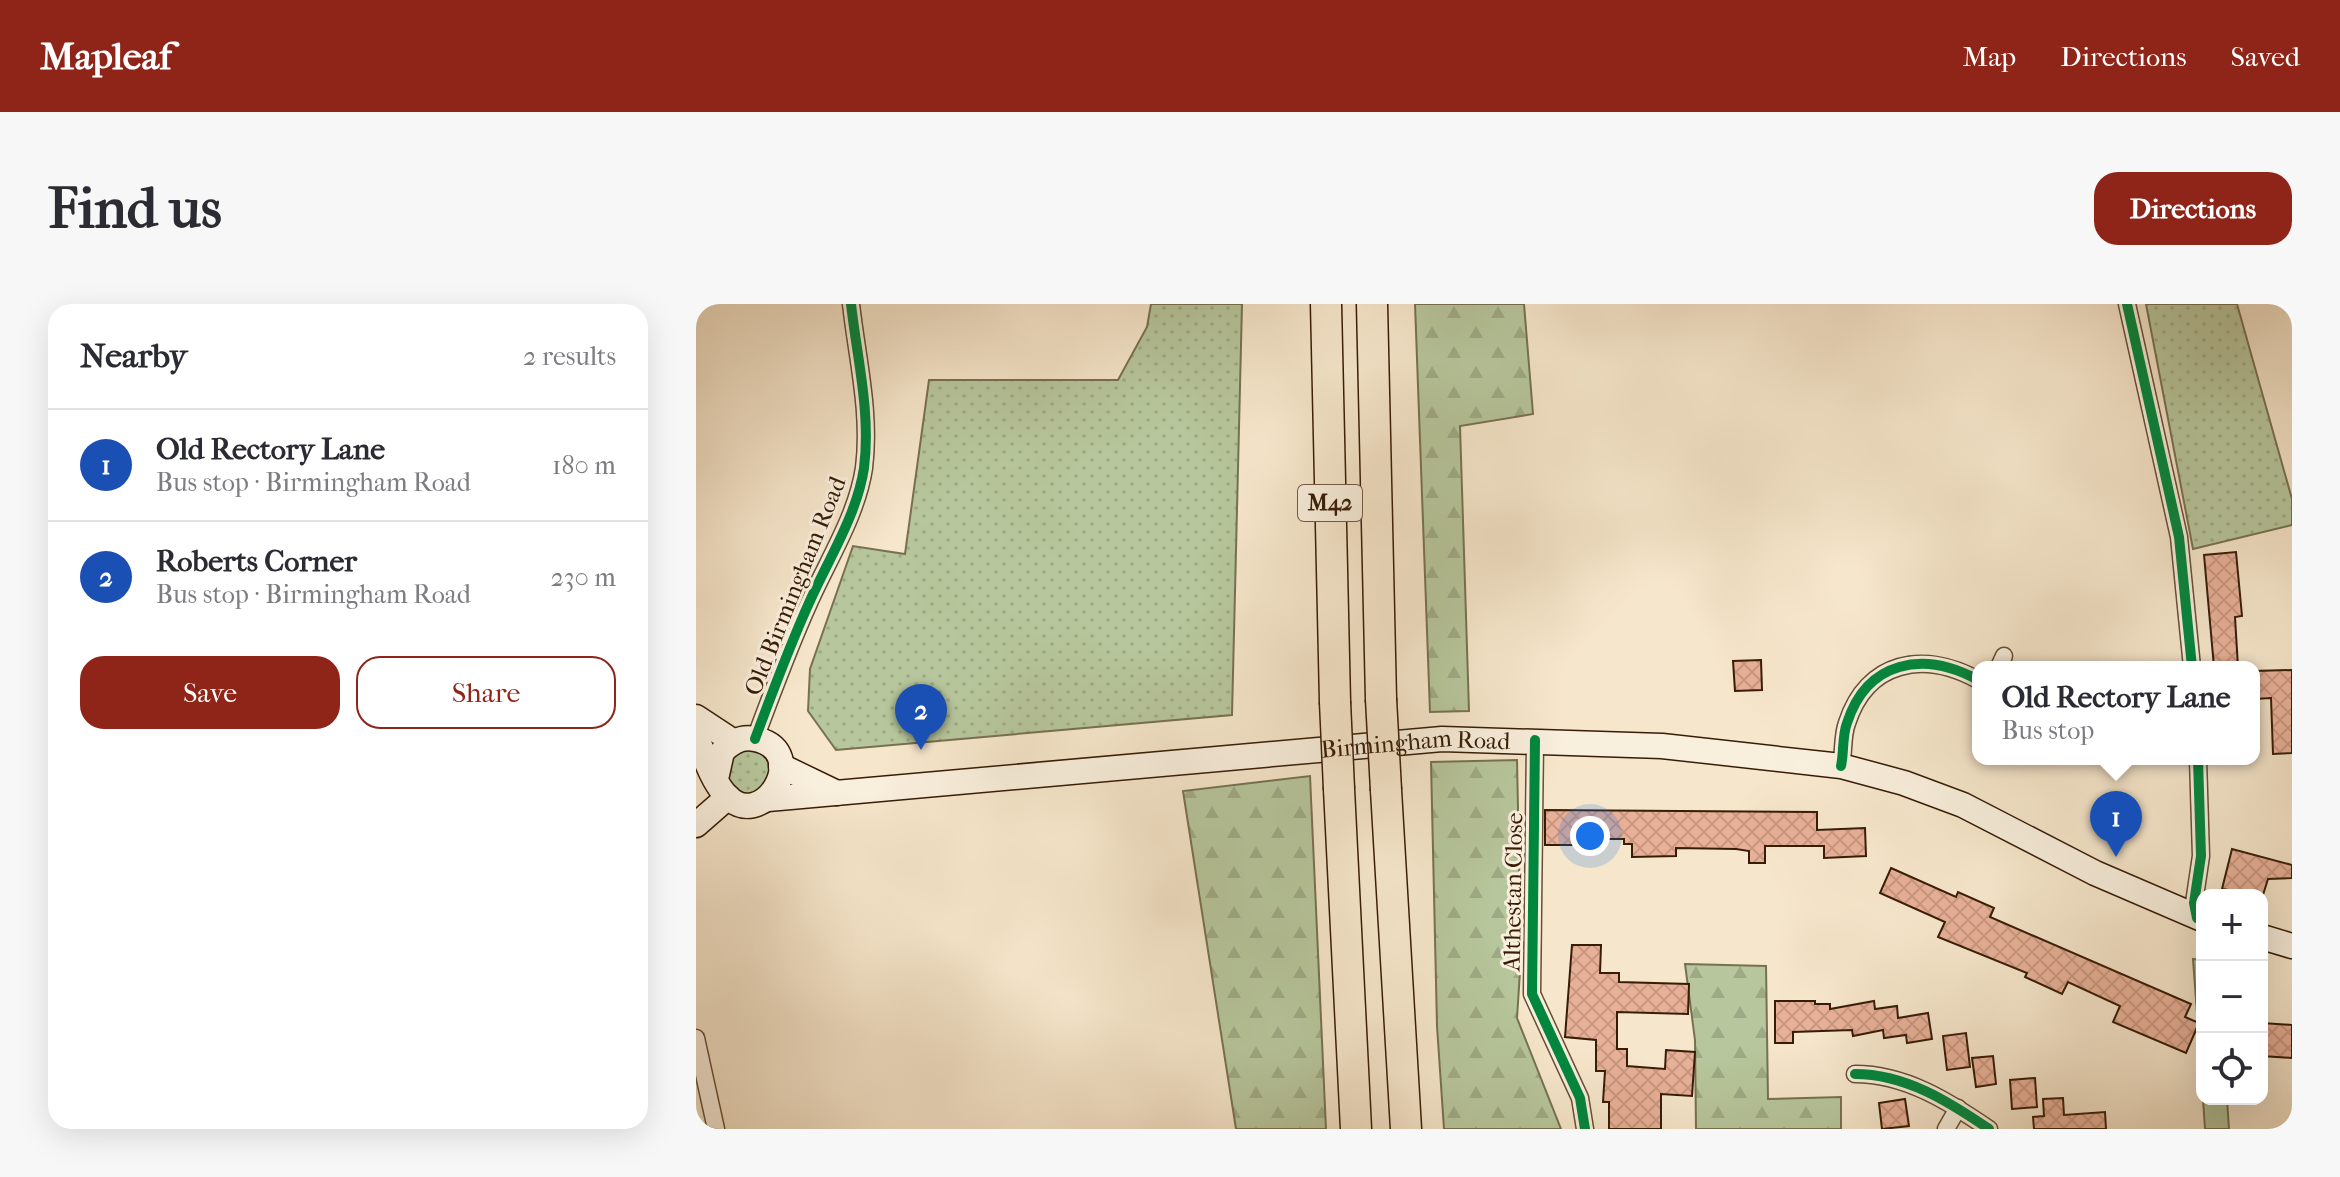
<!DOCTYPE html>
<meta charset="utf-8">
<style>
:root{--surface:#fff;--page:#f7f7f7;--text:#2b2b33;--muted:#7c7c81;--line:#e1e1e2;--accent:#8f2418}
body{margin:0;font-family:"IM FELL French Canon",serif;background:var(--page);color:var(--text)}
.controls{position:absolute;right:24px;bottom:24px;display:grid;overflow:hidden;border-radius:16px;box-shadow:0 8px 32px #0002}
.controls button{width:72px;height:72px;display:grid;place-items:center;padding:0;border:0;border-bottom:2px solid var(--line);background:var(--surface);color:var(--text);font:40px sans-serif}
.you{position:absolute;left:894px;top:532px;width:28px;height:28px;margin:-20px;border:6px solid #fff;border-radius:50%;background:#1a73e8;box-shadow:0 0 0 12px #1a73e833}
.badge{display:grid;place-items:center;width:52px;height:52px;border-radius:50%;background:var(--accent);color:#fff;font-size:26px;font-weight:700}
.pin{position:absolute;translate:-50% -66px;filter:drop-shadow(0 2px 4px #0008)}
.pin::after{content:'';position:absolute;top:42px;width:28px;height:24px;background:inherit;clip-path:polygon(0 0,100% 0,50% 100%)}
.popup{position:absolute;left:1276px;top:357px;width:288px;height:104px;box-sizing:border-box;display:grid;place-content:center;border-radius:16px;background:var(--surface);filter:drop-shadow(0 2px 6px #0005);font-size:26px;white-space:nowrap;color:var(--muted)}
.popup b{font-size:30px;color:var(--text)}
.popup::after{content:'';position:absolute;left:50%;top:100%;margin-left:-16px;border:16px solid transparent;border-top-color:var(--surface)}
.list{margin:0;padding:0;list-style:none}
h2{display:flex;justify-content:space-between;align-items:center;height:104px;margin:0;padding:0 32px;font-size:34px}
h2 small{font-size:26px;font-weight:400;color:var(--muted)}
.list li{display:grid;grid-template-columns:52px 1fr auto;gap:24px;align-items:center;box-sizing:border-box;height:112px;padding:0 32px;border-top:2px solid var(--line)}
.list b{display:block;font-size:30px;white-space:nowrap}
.list p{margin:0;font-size:26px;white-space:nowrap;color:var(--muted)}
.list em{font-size:26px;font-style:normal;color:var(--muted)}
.actions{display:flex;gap:16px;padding:24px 32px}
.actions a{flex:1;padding:18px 0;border:2px solid var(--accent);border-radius:24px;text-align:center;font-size:28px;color:var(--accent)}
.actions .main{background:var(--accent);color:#fff}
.icon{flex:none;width:44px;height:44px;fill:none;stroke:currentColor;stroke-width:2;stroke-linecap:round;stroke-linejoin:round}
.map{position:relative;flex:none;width:1596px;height:825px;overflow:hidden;border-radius:24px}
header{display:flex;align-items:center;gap:48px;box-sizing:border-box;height:112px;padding:0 40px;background:var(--accent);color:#fff}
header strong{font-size:38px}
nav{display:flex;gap:44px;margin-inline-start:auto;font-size:28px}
.intro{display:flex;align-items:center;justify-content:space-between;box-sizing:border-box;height:192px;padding:0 48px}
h1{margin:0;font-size:56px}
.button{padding:20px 36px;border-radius:24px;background:var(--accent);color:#fff;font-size:28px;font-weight:700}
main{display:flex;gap:48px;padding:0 48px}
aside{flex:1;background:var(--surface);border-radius:24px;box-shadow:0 8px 32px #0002}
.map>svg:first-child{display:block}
</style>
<header>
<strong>Mapleaf</strong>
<nav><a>Map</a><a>Directions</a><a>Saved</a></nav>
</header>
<div class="intro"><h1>Find us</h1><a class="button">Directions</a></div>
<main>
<aside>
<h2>Nearby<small>2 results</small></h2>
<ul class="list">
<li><span class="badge" style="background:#1a4fb4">1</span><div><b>Old Rectory Lane</b><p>Bus stop · Birmingham Road</p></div><em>180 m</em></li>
<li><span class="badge" style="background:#1a4fb4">2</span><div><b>Roberts Corner</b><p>Bus stop · Birmingham Road</p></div><em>230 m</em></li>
</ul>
<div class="actions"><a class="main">Save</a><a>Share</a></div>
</aside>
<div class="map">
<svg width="1596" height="825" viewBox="0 0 1596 825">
<defs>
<pattern id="grass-dots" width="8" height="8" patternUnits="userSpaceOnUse" patternTransform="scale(2)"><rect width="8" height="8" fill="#b7c69c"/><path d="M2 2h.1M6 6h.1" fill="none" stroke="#9eaa85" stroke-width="1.8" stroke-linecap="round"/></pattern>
<pattern id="forest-firs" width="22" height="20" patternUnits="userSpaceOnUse" patternTransform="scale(2)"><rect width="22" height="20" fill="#b7c69c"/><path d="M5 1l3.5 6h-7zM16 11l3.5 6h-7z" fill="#9eaa85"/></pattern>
<pattern id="building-cross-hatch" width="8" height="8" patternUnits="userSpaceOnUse" patternTransform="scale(2)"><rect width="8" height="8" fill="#e8b097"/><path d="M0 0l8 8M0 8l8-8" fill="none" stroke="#c89781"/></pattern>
</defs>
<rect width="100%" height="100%" fill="#f6e6cb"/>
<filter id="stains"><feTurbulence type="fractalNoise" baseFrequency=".0025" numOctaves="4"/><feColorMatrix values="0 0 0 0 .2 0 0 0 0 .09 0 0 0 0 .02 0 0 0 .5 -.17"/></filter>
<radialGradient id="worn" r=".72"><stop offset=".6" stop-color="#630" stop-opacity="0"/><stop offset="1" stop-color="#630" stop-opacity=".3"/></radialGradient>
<g fill="url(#grass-dots)" stroke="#777151" stroke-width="2">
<polygon points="455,0 546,0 536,411 140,446 112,407 114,365 157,242 209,250 233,76 422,76 451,23"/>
<polygon points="1450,0 1541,0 1596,195 1596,221 1497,245"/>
<polygon points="65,443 80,465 62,493 36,489 27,457 31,449"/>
</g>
<g fill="url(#forest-firs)" stroke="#777151" stroke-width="2">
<polygon points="719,0 828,0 837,110 764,122 773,407 734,408"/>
<polygon points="821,456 825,652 821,714 865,825 748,825 741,722 735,458"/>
<polygon points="614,472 630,825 540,825 487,487"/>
<polygon points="989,660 1070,662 1072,795 1145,793 1145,825 1000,825 999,736"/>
</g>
<g fill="#b7c69c" stroke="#777151" stroke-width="2">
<polygon points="1497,655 1506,656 1506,777"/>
<polygon points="1507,795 1531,795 1533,825 1509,825"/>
</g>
<g fill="url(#building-cross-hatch)" stroke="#371c06" stroke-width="2">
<polygon points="1540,248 1546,312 1539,313 1542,363 1518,363 1508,251"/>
<polygon points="1065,356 1066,386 1039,387 1037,357"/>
<polygon points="1596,366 1596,449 1577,450 1575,394 1558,395 1558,367"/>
<polygon points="849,506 1121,508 1121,526 1169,524 1170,552 1128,554 1128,542 1069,542 1069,559 1053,559 1053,547 1040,545 980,544 980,552 936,553 936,540 928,540 928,535 878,535 878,541 849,541"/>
<polygon points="1536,545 1596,561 1596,574 1572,575 1567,591 1526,585"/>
<polygon points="1195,564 1260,593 1262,588 1298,604 1294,613 1495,700 1489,713 1503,719 1490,749 1417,718 1424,702 1372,678 1366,690 1329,673 1331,669 1242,633 1249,618 1184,589"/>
<polygon points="876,641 905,641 904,669 923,669 923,678 993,680 992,710 921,708 921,745 931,745 931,762 969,765 970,746 999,748 996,792 965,790 965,825 913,825 913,798 907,798 909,767 900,767 900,736 869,733"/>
<polygon points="1079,697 1119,697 1119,700 1134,700 1134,705 1178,697 1179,705 1201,702 1202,714 1232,709 1236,735 1211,739 1210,731 1188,734 1187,726 1157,732 1156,726 1097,728 1097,739 1079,739"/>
<polygon points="1566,719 1596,721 1596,754 1566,752"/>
<polygon points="1270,729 1274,763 1251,766 1247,732"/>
<polygon points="1297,752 1300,780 1280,783 1276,754"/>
<polygon points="1339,774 1341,803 1316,805 1314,776"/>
<polygon points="1367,794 1368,811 1409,808 1410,825 1338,825 1337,813 1348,812 1347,795"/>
<polygon points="1209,795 1213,822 1186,825 1183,799"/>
</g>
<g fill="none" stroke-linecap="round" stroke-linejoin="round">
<defs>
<g id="street">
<polyline points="1431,0 1483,233 1496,363"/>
<polyline points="1303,363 1308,352"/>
<path d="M59 435C76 389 93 343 113 299 132 256 161 211 168 164 175 109 161 54 155 0"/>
<polyline points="839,436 836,690 884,794 889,825"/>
<path d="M1145 462C1148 449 1146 432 1151 419 1171 357 1227 346 1282 376"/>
<polyline points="1501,614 1498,599 1505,552 1502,455"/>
<polyline points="0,734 20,825"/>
<path d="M1159 770C1209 770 1252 797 1293 825"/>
<polyline points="1250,825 1262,804"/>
</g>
<g id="secondary">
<polyline points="0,413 38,438"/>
<path d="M0 432C8 450 15 474 28 489 65 534 118 447 59 435 46 432 35 438 26 448L20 475"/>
<polyline points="85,462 141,489"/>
<path id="s1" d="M72 495 746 435 966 442 1145 462 1208 479 1267 501 1399 569 1506 615"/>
<polyline points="0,521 32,493"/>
<polyline points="1566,633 1596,642"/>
</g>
<g id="highway">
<polyline points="630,0 639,398"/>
<polyline points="676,0 685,395"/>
<polyline points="643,485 660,825"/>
<polyline points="690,486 710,825"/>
</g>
</defs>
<use href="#street" stroke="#674e37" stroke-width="19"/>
<use href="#secondary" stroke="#371c06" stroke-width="27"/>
<use href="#highway" stroke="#371c06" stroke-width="33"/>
<use href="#street" stroke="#f9efdd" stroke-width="16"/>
<use href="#secondary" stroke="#f9efdd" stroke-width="24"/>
<use href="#highway" stroke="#f6e6cb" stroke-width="30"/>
<defs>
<g id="highway-bridge">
<polyline points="685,395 690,486"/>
<polyline points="639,398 643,485"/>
</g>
</defs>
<use href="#highway-bridge" stroke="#371c06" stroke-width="33" stroke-linecap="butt"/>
<use href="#highway-bridge" stroke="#f6e6cb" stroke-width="30"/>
<defs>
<g id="cycleway">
<polyline points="1431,0 1483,233 1496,363"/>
<path d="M59 435C76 389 93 343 113 299 132 256 161 211 168 164 175 109 161 54 155 0"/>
<polyline points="839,436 836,690 884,794 889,825"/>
<path d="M1145 462C1148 449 1146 432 1151 419 1171 357 1227 346 1282 376"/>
<polyline points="1501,614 1498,599 1505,552 1502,455"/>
<path d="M1159 770C1209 770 1252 797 1293 825"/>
</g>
</defs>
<use href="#cycleway" stroke="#f9efdd" stroke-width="15"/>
<use href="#cycleway" stroke="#00873e" stroke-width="10"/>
</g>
<g text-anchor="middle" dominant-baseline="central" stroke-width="6" stroke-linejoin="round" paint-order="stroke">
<rect fill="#f9efdd" stroke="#715b46" stroke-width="2" x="602" y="181" width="64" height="36" rx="6"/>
<g font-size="22" font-weight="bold" fill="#371c06">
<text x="634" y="199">M42</text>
</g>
<g font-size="24" fill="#371c06" stroke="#f9efdd">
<text transform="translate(99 282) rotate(-68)">Old Birmingham Road</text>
<text stroke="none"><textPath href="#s1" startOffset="650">Birmingham Road</textPath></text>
<text transform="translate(817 588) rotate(-89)">Althestan Close</text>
</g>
</g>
<rect width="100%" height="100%" filter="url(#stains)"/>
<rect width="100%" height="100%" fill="url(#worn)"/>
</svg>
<div class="controls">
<button>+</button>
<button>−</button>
<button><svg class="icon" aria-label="locate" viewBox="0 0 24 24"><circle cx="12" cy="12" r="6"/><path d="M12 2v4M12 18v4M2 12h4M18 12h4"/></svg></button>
</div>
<div class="you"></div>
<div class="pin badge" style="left:1420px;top:553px;background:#1a4fb4">1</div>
<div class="popup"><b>Old Rectory Lane</b>Bus stop</div>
<div class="pin badge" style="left:225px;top:446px;background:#1a4fb4">2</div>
</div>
</main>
